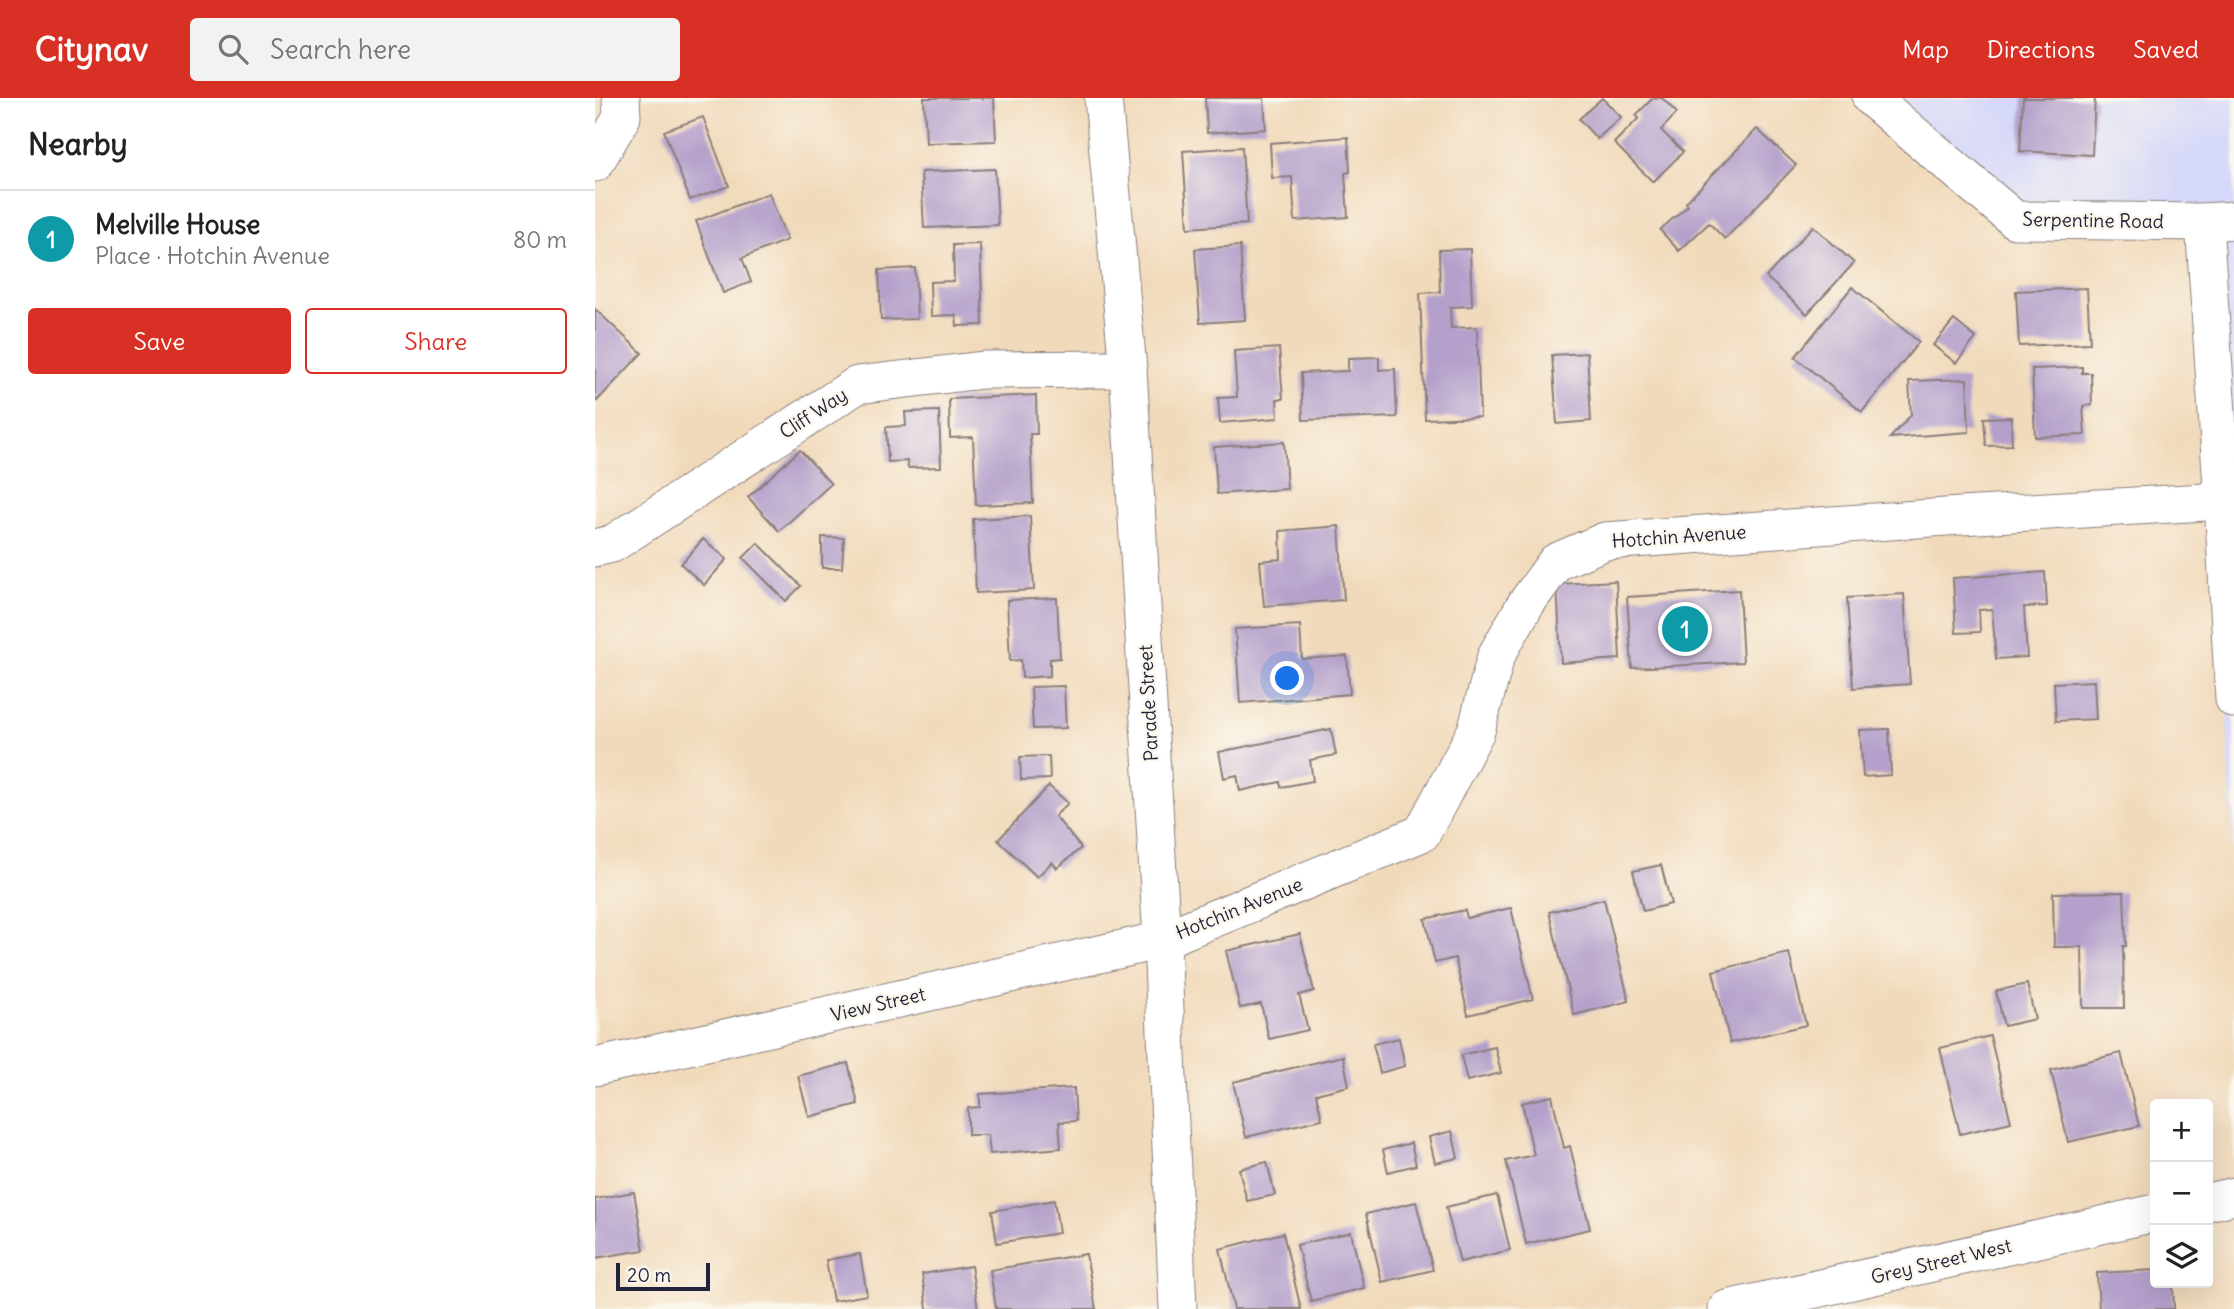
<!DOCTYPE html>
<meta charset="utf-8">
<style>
:root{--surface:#fff;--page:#f2f2f2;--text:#222;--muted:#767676;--line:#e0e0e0;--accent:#d93025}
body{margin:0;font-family:Delius,sans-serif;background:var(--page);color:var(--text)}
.controls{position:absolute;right:21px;bottom:21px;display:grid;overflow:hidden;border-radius:7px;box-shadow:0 7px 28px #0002}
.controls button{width:63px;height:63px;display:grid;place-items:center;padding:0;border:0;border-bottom:2px solid var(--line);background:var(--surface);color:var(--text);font:35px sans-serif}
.scale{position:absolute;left:21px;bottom:18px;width:94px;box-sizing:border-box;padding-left:7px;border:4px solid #22223b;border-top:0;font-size:19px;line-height:24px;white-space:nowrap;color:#22223b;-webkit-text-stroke:5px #fbf7ec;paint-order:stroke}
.you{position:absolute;left:693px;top:581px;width:24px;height:24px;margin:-18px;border:5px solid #fff;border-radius:50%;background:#1a73e8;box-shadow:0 0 0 10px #1a73e833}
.badge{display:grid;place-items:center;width:46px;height:46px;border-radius:50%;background:var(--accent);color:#fff;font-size:23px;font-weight:700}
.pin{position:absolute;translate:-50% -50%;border:4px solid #fff;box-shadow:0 2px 7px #0006}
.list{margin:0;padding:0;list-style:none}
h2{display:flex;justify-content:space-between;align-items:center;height:91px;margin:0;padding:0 28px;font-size:30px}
h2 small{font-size:23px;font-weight:400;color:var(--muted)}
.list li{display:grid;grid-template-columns:46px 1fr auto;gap:21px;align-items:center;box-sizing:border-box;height:98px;padding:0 28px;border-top:2px solid var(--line)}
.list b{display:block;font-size:26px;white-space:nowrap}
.list p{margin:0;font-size:23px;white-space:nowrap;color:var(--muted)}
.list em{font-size:23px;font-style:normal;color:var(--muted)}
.actions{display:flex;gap:14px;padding:21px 28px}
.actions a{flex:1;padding:16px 0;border:2px solid var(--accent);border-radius:7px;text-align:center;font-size:24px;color:var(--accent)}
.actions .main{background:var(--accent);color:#fff}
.icon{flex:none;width:38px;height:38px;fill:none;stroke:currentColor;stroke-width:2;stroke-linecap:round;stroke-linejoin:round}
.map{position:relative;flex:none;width:1639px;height:1211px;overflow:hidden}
header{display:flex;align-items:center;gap:42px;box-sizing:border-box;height:98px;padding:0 35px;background:var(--accent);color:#fff}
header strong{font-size:33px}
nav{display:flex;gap:38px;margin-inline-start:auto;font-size:24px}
.search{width:490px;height:63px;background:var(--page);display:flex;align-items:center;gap:18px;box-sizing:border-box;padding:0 24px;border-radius:7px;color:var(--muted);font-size:26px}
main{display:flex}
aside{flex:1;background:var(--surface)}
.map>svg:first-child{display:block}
</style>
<header>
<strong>Citynav</strong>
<div class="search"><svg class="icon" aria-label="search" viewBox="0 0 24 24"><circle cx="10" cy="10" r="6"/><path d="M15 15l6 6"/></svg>Search here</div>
<nav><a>Map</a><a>Directions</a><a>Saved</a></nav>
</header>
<main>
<aside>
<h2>Nearby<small></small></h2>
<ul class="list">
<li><span class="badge" style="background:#0f9aa8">1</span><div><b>Melville House</b><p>Place · Hotchin Avenue</p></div><em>80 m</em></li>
</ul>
<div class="actions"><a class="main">Save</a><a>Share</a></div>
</aside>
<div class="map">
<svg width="1639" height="1211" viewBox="0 0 1639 1211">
<rect width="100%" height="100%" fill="#fbf7ec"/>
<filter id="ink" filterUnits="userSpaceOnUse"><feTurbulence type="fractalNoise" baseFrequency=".0143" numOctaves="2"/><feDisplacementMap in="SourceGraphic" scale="14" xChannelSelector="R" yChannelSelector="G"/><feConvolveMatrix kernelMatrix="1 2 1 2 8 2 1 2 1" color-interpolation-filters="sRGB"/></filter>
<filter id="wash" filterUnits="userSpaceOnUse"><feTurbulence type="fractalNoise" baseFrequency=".00686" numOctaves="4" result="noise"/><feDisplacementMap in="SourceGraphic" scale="28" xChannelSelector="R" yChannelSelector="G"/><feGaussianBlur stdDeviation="1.57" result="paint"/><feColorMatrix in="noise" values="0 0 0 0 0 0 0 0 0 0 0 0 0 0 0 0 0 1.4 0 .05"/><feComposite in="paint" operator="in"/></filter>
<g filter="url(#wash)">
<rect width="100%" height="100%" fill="#f1dabb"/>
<polygon fill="#d5d8f9" points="1276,0 1639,0 1639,773 1609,124 1420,122"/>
<g id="blocks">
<g fill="#b4a0cb">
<polygon points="329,0 399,0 401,43 331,45"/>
<polygon points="610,0 669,0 671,31 612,35"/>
<polygon points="1007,0 1026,19 1002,41 984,21"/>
<polygon points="1058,0 1067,0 1082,15 1066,32 1088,54 1058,84 1019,45 1044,20 1041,17"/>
<polygon points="1428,0 1500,0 1497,57 1425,53"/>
<polygon points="108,19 134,88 95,102 69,33"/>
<polygon points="1162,31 1201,67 1130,141 1114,125 1084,153 1065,132 1093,107 1091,104"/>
<polygon points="753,39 755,74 750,75 753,119 700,123 697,79 677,80 675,45"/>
<polygon points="647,49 652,126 593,130 588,53"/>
<polygon points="400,71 403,127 329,130 326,74"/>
<polygon points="174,95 192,142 147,160 156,184 128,195 101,123"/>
<polygon points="1218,128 1259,165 1212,216 1171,179"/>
<polygon points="385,146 388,227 362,228 361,217 336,218 335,184 359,183 358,147"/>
<polygon points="645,148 650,222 605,225 600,151"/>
<polygon points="875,151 877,208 855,209 856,230 882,229 885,319 830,321 825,195 845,194 844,152"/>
<polygon points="320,170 322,221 286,222 284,172"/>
<polygon points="1257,189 1324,244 1267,314 1200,259"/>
<polygon points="1492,190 1495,245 1424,248 1421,193"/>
<polygon points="0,211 47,255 2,303 0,301"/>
<polygon points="1359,222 1381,240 1361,265 1338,247"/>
<polygon points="684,250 688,301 682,301 683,320 625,325 623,300 642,299 639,253"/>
<polygon points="992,255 996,323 962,326 957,257"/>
<polygon points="784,259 784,272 800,271 802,319 708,322 706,275 753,273 753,260"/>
<polygon points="1487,269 1487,275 1496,275 1497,307 1488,308 1490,337 1440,339 1437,271"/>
<polygon points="1372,281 1374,334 1295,340 1316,317 1314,283"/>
<polygon points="441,297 442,336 435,336 438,405 381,407 378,339 355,340 354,301"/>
<polygon points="344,313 346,369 313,370 312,363 293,364 291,329 311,328 310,314"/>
<polygon points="1416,319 1417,347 1391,348 1389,320"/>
<polygon points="689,344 692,391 622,396 619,349"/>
<polygon points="205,352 236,386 184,433 153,399"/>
<polygon points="435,418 439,492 381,495 378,421"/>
<polygon points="744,428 749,502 669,508 665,463 686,461 685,433"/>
<polygon points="227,439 249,440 247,470 227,470"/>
<polygon points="108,441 132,461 109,487 86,466"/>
<polygon points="163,445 206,488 191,503 148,460"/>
<polygon points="1450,474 1452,508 1429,509 1432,559 1401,561 1397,511 1384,512 1385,534 1361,535 1358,480"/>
<polygon points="1021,483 1025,561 966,565 962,486"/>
<polygon points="1144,492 1148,564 1037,570 1032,499"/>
<polygon points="1309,496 1315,586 1258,590 1252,500"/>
<polygon points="462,500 465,560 455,561 455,578 427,580 426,562 415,563 412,502"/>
<polygon points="705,527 707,561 752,558 755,596 645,605 640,531"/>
<polygon points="1499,583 1501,621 1461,623 1459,585"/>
<polygon points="469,588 471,630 438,631 436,589"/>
<polygon points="736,631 741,657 715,662 718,683 686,689 685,684 645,693 642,677 629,680 624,654"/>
<polygon points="1294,631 1296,677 1268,679 1265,632"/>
<polygon points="454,658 455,681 426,682 425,659"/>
<polygon points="454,688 473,705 460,718 486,750 462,770 457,764 442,779 403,742"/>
<polygon points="1066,767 1076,806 1048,813 1038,773"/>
<polygon points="1529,794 1531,848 1528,848 1529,910 1488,910 1487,849 1459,849 1458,795"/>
<polygon points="1009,801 1034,903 979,917 954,814"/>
<polygon points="916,810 938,901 873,917 860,860 840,865 830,821 870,812 872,820"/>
<polygon points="705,836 719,893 704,897 713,932 674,941 666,906 645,910 631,853"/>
<polygon points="1194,855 1211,927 1135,945 1118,873"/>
<polygon points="1432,886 1440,921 1409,928 1401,893"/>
<polygon points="1395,938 1416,1024 1365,1036 1345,950"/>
<polygon points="804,940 810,968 785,975 778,946"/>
<polygon points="900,949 906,975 872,983 866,957"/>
<polygon points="1526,955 1544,1028 1473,1044 1456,972"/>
<polygon points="748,958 754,988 721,996 727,1021 651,1039 638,984"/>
<polygon points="253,965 263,1006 214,1019 203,978"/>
<polygon points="479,990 481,1023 464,1024 466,1050 395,1056 393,1037 373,1037 373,1010 385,1009 385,996"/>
<polygon points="957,998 969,1050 975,1048 995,1131 931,1146 911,1063 939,1057 927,1005"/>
<polygon points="857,1033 863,1060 840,1065 834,1039"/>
<polygon points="816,1045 821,1067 793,1074 788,1052"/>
<polygon points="672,1064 680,1097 652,1103 644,1071"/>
<polygon points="39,1094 49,1152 0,1160 0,1101"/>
<polygon points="902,1097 915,1152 865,1164 851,1109"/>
<polygon points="459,1102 464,1135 402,1145 397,1113"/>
<polygon points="821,1104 838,1172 787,1184 771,1116"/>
<polygon points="756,1134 769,1190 716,1203 702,1147"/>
<polygon points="688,1135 706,1211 639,1211 625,1151"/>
<polygon points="265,1156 272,1197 238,1203 231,1162"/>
<polygon points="491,1156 501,1211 401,1211 395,1172"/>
<polygon points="376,1168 383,1211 332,1211 327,1176"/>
<polygon points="1560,1172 1560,1185 1578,1185 1579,1211 1504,1211 1502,1175"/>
</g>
</g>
</g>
<g filter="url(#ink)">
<use href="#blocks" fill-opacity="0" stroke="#8a7e7b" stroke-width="2"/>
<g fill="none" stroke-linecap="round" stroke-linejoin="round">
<defs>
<g id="minor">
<polyline points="508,0 533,271 567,842 583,1211"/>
<polyline points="1276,0 1420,122 1609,124 1639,122"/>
<polyline points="0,65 27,19 26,0"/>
<polyline points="1609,124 1628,403 1639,601"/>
<polyline points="0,450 17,446 262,287 388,272 533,271"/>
<polyline points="0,969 567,842 827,735 881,633 901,558 930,507 961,464 1010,443 1365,418 1628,403"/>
<polyline points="1613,1104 1639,1098"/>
<polyline points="1132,1211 1560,1115"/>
</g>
</defs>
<use href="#minor" stroke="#8a7e7b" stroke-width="39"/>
<use href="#minor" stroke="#fff" stroke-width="37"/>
</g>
</g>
<g text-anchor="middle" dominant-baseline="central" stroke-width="5" stroke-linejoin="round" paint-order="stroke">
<g font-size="19" fill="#22223b" stroke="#fbf7ec">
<text transform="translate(1498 122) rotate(1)">Serpentine Road</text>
<text transform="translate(218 315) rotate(-33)">Cliff Way</text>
<text transform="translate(1084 438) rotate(-4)">Hotchin Avenue</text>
<text transform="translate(553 605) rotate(-93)">Parade Street</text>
<text transform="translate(644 810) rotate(-22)">Hotchin Avenue</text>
<text transform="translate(283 906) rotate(-13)">View Street</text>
<text transform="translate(1346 1163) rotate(-13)">Grey Street West</text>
</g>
</g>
</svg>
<div class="controls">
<button>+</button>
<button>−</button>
<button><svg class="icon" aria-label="layers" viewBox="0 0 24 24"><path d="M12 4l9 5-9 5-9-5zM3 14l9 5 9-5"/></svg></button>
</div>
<div class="scale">20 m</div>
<div class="you"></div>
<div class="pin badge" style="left:1090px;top:531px;background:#0f9aa8">1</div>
</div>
</main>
